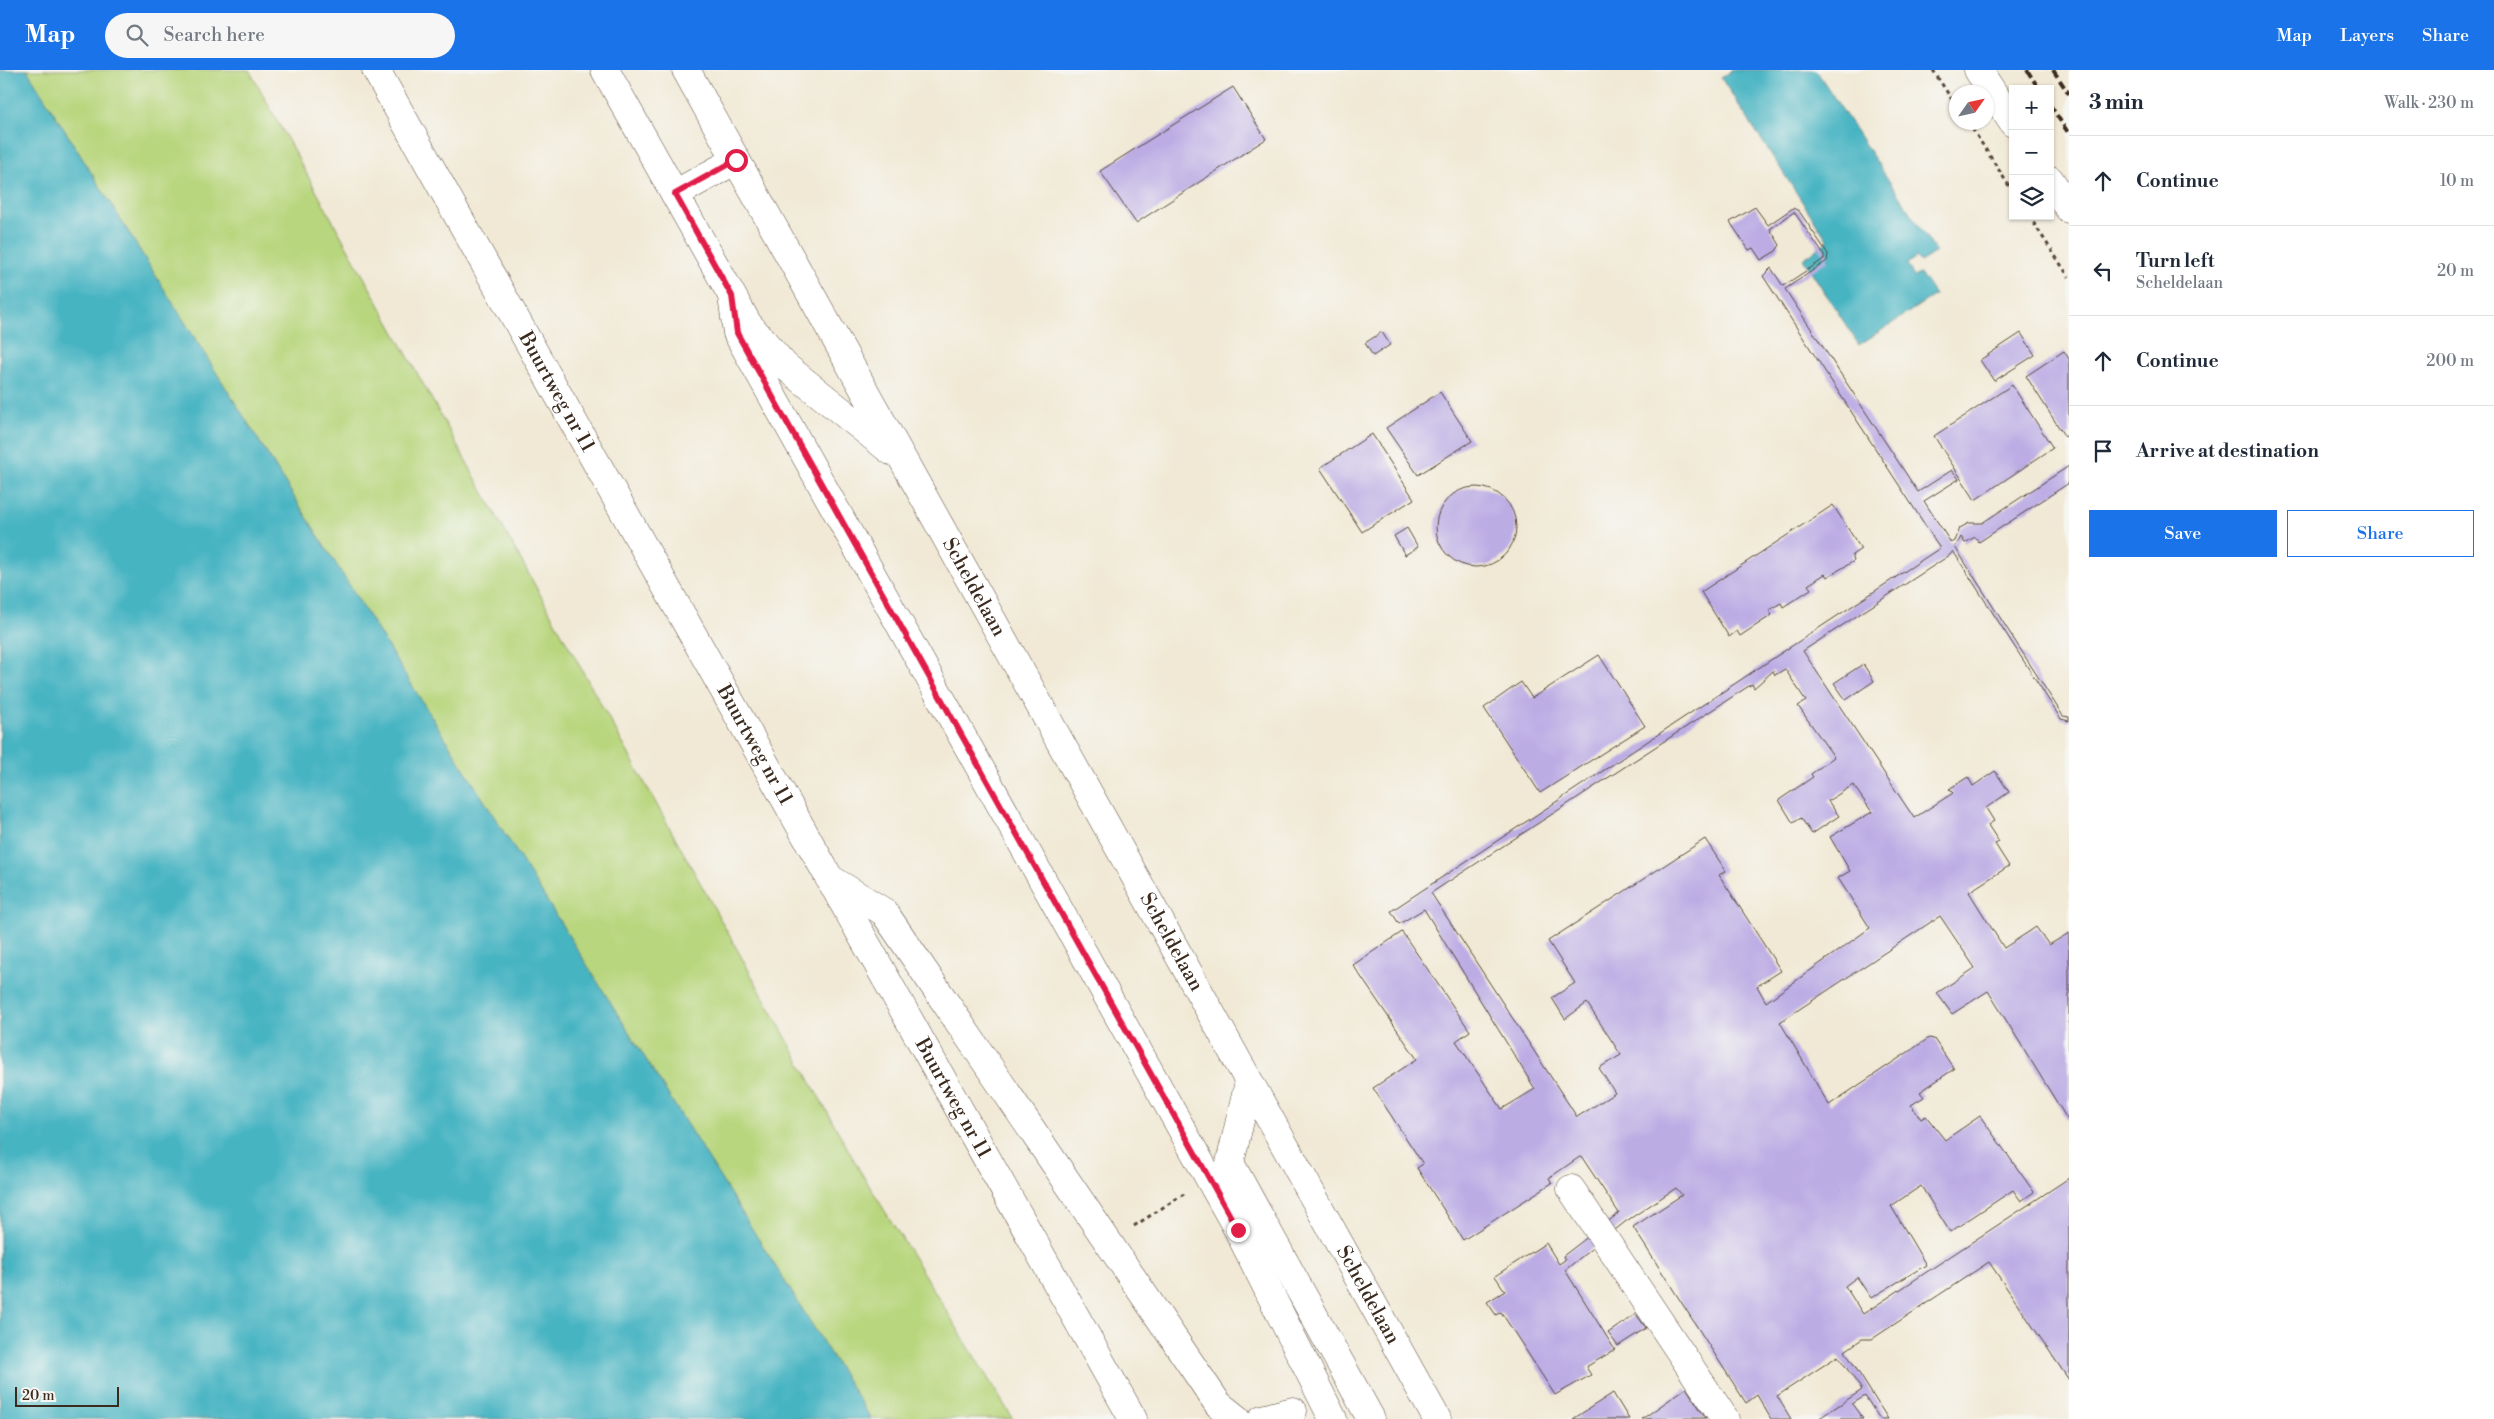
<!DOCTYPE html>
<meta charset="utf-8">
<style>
:root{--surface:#fff;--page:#f6f6f7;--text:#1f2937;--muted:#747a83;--line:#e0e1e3;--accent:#1a73e8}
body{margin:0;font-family:"Libre Bodoni",serif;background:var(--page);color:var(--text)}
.controls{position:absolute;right:15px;top:15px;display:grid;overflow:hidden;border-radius:0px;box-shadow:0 1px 4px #0004}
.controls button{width:45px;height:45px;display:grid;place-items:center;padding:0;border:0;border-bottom:1px solid var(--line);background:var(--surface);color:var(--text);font:25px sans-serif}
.compass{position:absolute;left:1949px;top:15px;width:45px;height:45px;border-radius:50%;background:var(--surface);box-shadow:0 1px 4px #0004;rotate:56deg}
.scale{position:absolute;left:15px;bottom:12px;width:104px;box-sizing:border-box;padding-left:5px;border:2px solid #3b2a1e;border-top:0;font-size:14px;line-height:18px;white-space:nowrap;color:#3b2a1e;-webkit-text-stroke:4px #f6f6f2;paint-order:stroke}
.stop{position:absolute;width:15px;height:15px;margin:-11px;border:4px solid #e11d48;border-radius:50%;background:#fff}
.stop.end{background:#e11d48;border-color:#fff;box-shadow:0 1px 5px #0008}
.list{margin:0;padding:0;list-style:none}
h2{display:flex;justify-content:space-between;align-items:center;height:65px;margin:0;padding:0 20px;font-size:21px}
h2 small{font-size:16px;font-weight:400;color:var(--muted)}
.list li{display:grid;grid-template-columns:32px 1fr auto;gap:15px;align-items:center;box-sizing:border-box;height:90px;padding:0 20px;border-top:1px solid var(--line)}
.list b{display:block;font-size:19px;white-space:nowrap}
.list p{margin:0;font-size:16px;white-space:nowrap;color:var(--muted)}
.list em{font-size:16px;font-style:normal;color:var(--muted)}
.actions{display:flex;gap:10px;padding:15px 20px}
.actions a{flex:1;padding:11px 0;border:1px solid var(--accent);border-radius:0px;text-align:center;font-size:18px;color:var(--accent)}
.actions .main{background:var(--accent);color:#fff}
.icon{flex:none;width:28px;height:28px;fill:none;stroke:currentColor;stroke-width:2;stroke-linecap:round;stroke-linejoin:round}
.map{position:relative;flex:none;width:2069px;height:1349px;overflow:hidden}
header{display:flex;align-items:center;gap:30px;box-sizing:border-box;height:70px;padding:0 25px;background:var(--accent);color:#fff}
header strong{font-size:24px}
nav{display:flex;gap:28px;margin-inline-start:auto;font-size:18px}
.search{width:350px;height:45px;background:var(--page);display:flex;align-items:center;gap:12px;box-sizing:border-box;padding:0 18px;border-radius:28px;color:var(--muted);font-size:19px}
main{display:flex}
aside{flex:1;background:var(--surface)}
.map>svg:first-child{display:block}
</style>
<header>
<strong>Map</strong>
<div class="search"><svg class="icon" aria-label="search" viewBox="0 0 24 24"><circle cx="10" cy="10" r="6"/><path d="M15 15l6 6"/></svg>Search here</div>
<nav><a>Map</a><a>Layers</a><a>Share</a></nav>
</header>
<main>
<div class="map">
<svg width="2069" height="1349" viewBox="0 0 2069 1349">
<rect width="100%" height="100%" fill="#f6f6f2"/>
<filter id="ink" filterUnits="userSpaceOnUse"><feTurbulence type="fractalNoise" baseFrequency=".02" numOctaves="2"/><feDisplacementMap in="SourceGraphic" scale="10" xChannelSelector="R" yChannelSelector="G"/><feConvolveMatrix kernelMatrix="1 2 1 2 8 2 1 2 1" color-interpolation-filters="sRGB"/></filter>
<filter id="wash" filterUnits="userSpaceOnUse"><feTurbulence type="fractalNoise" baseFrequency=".0096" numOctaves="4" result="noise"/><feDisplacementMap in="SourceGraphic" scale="20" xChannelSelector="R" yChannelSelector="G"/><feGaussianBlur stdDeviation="1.12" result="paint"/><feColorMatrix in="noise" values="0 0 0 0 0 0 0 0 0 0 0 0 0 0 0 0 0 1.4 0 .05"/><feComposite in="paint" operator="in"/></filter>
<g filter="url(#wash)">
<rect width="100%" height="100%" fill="#f1e9d5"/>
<polygon fill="#b8d67d" stroke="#7a804e" points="27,0 249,0 859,1099 1013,1349 871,1349"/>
<g fill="#46b4c2" stroke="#406f70">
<polygon points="0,0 27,0 871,1349 0,1349"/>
<polygon points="1733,0 1816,0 1936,182 1920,192 1916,187 1907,194 1914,207 1920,203 1935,225 1859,275 1803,189 1828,171 1721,8"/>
</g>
<g id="blocks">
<g fill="#bbace4" fill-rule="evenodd">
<polygon points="1233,17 1266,69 1136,153 1100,101"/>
<path d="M1755 137 1768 155 1793 138 1799 141 1828 184 1827 191 1785 219 1918 422 1952 400 1959 409 1924 431 1951 473 1955 471 1960 458 1969 453H1982L2069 396V413L1979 472 1975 467 1965 473 1961 467 1955 477 2063 646 2069 647V651L2061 649 1953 481 1950 485 1803 581 1914 748 1953 723 1949 719 1968 707 1973 716 1995 701 2009 722 1986 738 1994 751 1988 755 1999 772 1995 774 2009 796 1969 822 2004 878 2036 857 2049 875 2069 863V1052L1988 921 1952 944 1937 923 1975 898 1940 846 1780 952 1829 1035 1929 968 1934 969 1954 999 1920 1022 1924 1027 1911 1035 1921 1049 1926 1046 1945 1070 1980 1046 2034 1122 2021 1131 2013 1120 1950 1162 1921 1116 1891 1136 1926 1195 1871 1228 1857 1207 1845 1216 1863 1244 2069 1108V1310L1989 1192 1872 1269H1862L1845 1281 1888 1349H1880L1865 1326 1852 1334 1863 1349H1818L1862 1320 1838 1286 1777 1326 1791 1349H1771L1757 1325 1746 1333 1633 1157 1682 1125 1676 1118 1625 1152 1565 1200 1615 1280 1586 1297 1591 1305 1555 1325 1501 1242 1496 1245 1487 1232 1505 1221 1495 1206 1546 1173 1559 1194 1565 1190 1563 1186 1619 1143 1581 1086 1549 1108 1552 1113 1463 1170 1417 1098 1423 1094 1373 1018 1417 989 1353 895 1402 862 1470 961 1456 971 1502 1039 1535 1019 1424 839 1399 854 1391 841 1940 478 1763 206 1771 198 1783 216 1824 189V185L1794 142 1770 159 1780 175 1776 181 1761 190 1753 178 1749 180 1730 152ZM1785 599 1806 631 1798 636 1834 687 1811 704 1813 707 1779 730 1793 753 1801 748 1812 764 1839 746 1828 731 1853 715 1872 742 1830 767 1850 801 1838 808 1870 858 1766 932 1757 916 1781 901 1719 805 1726 801 1705 769 1548 871 1575 913 1552 928 1565 949 1587 933 1621 985 1599 998 1615 1023 1577 1047 1431 823 1752 614 1754 618 1773 601 1775 605Z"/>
<polygon points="1382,262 1390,275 1373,286 1365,273"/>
<polygon points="2021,263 2035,285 1994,311 1980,290"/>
<polygon points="2064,281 2069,289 2069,364 2065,367 2026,306"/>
<polygon points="2012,315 2053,378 1975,430 1934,366"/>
<polygon points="1440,322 1472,371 1418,405 1386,358"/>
<polygon points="1372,364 1414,429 1362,462 1320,398"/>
<circle cx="1476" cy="457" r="40"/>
<polygon points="1833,435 1861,479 1852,485 1854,491 1827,507 1825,504 1808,515 1811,519 1783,537 1781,533 1769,540 1772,545 1740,566 1737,561 1729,567 1701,522"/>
<polygon points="1407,458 1418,477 1405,485 1394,466"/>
<polygon points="1599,585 1645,656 1540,723 1484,638 1521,612 1532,628"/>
<polygon points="1863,594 1874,611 1846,630 1834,613"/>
<polygon points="1636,1244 1646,1258 1618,1276 1608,1263"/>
<polygon points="1686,1318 1706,1348 1642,1349"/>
<polygon points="1613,1323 1629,1349 1573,1349"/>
</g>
</g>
</g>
<g filter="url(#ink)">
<use href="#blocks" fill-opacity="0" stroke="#564739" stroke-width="1"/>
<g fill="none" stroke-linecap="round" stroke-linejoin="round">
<defs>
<g id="minor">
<path id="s1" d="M376 0 1133 1349"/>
<polyline points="605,0 748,254 785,296 891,381"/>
<path id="s2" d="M686 0 1437 1349"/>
<polyline points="675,124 736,90"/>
<polyline points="732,226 737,263 1238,1160 1333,1349"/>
<polyline points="829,808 884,842 1218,1334 1237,1349"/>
<polyline points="1249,1012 1230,1093 1371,1349"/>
<polyline points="1571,1119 1725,1349"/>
<polyline points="1262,1349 1293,1341"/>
</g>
<g id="major">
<polyline points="1978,0 2013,53"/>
<polyline points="2050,110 2069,139"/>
</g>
</defs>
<use href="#minor" stroke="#564739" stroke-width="29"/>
<use href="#major" stroke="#564739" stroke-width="29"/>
<g stroke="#564739" stroke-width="3" stroke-dasharray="4 4" stroke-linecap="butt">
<polyline points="1933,0 1956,36"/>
<polyline points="1968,52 2013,122"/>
<polyline points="2029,146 2069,207"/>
<polyline points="1134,1156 1184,1124"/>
</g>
<use href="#minor" stroke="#fff" stroke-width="28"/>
<use href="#major" stroke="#fff" stroke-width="28"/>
<g stroke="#3b2a1e" stroke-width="4" stroke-dasharray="8 4" stroke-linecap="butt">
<polyline points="2027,0 2039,19"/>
<polyline points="2053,0 2069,24"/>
<polyline points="2050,35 2069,64"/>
</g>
</g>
</g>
<g fill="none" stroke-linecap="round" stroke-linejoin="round" filter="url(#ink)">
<polyline stroke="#e11d48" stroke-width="6" points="736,90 675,124 732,226 737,263 1238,1160"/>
</g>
<g text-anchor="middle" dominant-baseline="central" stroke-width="4" stroke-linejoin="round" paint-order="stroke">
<g font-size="20" fill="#3b2a1e" stroke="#f6f6f2">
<text stroke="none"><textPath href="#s1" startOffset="369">Buurtweg nr 11</textPath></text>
<text stroke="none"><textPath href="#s2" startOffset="592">Scheldelaan</textPath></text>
<text stroke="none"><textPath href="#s1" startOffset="774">Buurtweg nr 11</textPath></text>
<text stroke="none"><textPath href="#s2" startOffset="998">Scheldelaan</textPath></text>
<text stroke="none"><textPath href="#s1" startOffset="1179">Buurtweg nr 11</textPath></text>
<text stroke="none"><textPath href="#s2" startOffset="1402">Scheldelaan</textPath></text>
</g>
</g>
</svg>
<div class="controls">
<button>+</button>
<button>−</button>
<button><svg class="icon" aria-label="layers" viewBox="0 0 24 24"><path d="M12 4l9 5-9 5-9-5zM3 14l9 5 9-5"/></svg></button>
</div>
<svg class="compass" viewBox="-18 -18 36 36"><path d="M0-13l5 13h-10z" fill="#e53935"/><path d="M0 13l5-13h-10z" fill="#747a83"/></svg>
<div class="scale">20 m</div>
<div class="stop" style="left:736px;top:90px"></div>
<div class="stop end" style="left:1238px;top:1160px"></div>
</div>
<aside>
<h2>3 min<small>Walk · 230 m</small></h2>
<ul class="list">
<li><svg class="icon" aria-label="ahead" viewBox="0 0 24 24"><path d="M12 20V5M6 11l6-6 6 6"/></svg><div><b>Continue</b></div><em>10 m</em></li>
<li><svg class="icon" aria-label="left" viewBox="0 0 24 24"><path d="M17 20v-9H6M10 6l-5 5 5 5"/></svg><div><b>Turn left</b><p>Scheldelaan</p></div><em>20 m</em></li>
<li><svg class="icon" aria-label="ahead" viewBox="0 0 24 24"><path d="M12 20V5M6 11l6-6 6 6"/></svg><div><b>Continue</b></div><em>200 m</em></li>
<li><svg class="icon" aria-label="arrive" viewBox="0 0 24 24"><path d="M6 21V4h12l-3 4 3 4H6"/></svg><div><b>Arrive at destination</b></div></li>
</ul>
<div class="actions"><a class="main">Save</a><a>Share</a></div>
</aside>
</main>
